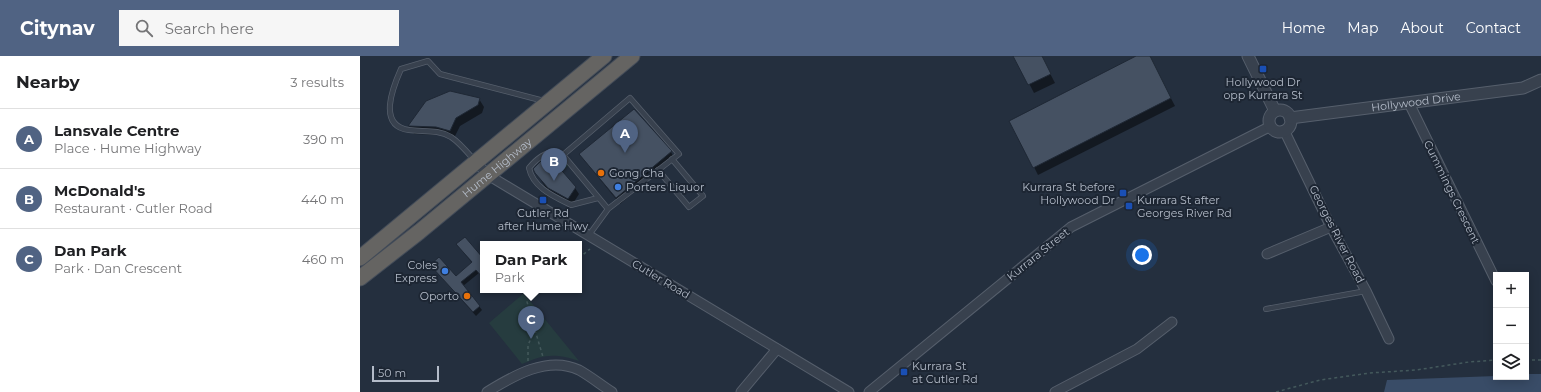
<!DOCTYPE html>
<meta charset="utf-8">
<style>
:root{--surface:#fff;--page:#f6f6f6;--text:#202124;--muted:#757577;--line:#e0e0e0;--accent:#506383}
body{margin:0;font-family:Montserrat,sans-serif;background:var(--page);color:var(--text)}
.controls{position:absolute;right:12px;bottom:12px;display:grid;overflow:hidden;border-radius:0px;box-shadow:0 2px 10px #0003}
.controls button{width:36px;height:36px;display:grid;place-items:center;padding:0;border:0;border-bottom:1px solid var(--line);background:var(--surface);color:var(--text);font:20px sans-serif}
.scale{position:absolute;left:12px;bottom:10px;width:67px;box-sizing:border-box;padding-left:4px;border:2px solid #b4bcc9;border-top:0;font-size:11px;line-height:14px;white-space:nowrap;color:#b4bcc9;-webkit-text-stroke:3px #1d2633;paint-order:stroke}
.you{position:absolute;left:782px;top:199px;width:14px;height:14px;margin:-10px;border:3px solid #fff;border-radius:50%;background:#1a73e8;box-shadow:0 0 0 6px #1a73e833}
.badge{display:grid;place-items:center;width:26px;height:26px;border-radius:50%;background:var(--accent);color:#fff;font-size:13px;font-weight:700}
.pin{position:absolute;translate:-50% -33px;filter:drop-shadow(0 1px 2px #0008)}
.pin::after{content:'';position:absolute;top:21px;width:14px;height:12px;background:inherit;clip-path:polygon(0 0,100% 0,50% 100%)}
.popup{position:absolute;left:120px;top:185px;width:102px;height:52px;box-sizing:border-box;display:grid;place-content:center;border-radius:0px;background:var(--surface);filter:drop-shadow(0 1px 3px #0005);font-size:13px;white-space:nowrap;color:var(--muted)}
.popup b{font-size:15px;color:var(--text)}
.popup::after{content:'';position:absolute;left:50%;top:100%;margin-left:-8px;border:8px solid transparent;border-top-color:var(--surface)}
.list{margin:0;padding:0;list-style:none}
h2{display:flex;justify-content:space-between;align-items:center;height:52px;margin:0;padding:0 16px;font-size:17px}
h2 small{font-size:13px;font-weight:400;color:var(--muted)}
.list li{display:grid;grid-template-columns:26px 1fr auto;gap:12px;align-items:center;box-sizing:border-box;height:60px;padding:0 16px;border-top:1px solid var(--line)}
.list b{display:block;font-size:15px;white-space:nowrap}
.list p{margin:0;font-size:13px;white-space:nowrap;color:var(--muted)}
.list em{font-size:13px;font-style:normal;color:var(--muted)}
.icon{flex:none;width:22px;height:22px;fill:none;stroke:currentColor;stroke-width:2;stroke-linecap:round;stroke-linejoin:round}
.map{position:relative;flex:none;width:1181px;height:336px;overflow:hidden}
header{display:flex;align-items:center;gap:24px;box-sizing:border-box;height:56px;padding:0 20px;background:var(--accent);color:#fff}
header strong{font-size:19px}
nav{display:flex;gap:22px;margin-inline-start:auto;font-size:14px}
.search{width:280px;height:36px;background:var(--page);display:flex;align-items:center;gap:10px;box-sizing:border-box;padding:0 14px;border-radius:0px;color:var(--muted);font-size:15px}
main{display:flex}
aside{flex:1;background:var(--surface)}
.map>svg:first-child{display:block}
</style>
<header>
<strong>Citynav</strong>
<div class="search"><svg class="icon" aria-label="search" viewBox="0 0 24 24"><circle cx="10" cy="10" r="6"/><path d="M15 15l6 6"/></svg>Search here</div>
<nav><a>Home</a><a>Map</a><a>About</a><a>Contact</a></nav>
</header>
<main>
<aside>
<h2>Nearby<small>3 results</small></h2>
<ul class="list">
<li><span class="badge">A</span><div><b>Lansvale Centre</b><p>Place · Hume Highway</p></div><em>390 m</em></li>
<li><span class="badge">B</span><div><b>McDonald's</b><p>Restaurant · Cutler Road</p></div><em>440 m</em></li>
<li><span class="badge">C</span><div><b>Dan Park</b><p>Park · Dan Crescent</p></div><em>460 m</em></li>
</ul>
</aside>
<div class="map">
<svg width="1181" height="336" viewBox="0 0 1181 336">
<rect width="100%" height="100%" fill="#242f3e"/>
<g fill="#263c3f">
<polygon points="200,98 209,109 202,115 189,99"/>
<path d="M163 238 170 245 219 305C196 297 184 298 162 308L129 267Z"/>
</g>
<polygon fill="#394c67" points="1166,318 1181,318 1181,336 1024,336 1027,324 1136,320 1136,321 1166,321"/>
<g fill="#0007">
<polygon points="655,0 681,0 695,27 674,37"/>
<polygon points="778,0 789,0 815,50 678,119 674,111"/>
<polygon points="119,43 124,51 122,57 100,70 94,82 82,79 54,78 49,70"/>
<polygon points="311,96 314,102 260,148 220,99"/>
<polygon points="174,113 215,132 219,138 212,149 187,134"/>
<polygon points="97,188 123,203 123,222 119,217 103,230 122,254 116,260 71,209 96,221 112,207"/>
</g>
<g fill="#455162" stroke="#1f2835">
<polygon points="653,0 682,0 691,18 668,29"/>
<polygon points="776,0 790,0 811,42 673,112 649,65"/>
<polygon points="90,35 120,42 118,49 96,62 90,75 76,71 48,70 66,45"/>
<polygon points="274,53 312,95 256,142 219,98"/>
<polygon points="190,101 216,131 208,143 188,132 175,117 173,113 182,104"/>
<polygon points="105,181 123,202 123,222 116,214 101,226 120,250 113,256 70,209 79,201 96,220 112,206 96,188"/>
</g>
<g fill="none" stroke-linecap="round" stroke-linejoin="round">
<defs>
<g id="service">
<path d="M203 99C189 92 178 101 169 112 173 132 195 141 211 149L238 142"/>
<path d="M115 105C108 97 100 87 91 81 78 73 63 76 49 74 17 70 33 31 41 13L68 5 80 18 184 45"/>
<polyline points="298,114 329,151 343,140 312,103"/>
<polyline points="229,179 248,153 319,98 270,42 203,99 248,153"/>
<polyline points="906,253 1006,235"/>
</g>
<g id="minor">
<polyline points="1049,47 1136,225"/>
<polyline points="924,74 971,171 1006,235 1029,283"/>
<polyline points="116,106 128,119 489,336"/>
<polyline points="907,198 971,171"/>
<path d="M127 336C153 320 188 299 219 314 230 320 241 329 252 336"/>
<polyline points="381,336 417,293"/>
<polyline points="509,336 711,171 911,70"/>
<polyline points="695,336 777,293 812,266"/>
</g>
<g id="tertiary">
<polyline points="888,0 915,55"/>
<circle cx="920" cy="65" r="11"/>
<path id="s1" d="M930 62 1163 32 1181 24"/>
</g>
<g id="trunk">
<polyline points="0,202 244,0"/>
<path id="s2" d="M0 222 59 176 272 0"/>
</g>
</defs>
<use href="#service" stroke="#565f6c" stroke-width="6"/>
<use href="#minor" stroke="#565f6c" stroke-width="11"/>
<use href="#tertiary" stroke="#565f6c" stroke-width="13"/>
<use href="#trunk" stroke="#434c59" stroke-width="17"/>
<g stroke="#44595c" stroke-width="1.5" stroke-dasharray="3 3" stroke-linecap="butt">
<polyline points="219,202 230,193"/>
<polyline points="175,274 183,301"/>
<polyline points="1166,304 1181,304"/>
<polyline points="168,305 168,289 176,272 167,246 180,234"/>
<polyline points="916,336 960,324 1010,317 1056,314 1109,306 1136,304"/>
</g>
<use href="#service" stroke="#38414e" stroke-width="4.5"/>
<use href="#minor" stroke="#38414e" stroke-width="9"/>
<use href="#tertiary" stroke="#38414e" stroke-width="11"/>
<use href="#trunk" stroke="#656462" stroke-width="15"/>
</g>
<g fill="#1a4fb4" stroke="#1d2633" stroke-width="1.5">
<rect x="899" y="9" width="8" height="8" rx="2"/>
<rect x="759" y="133" width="8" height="8" rx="2"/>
<rect x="179" y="140" width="8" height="8" rx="2"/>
<rect x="765" y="146" width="8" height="8" rx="2"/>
<rect x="540" y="312" width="8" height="8" rx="2"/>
</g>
<g fill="#e8710a" stroke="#1d2633" stroke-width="1.5">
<circle cx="241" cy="117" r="4"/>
<circle cx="107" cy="240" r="4"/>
</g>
<g fill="#3f7fe0" stroke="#1d2633" stroke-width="1.5">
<circle cx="258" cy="131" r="4"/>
<circle cx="85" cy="215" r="4"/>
</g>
<g text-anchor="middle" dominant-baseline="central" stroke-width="4" stroke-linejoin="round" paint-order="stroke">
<g font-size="11" fill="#b4bcc9" stroke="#1d2633" text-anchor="start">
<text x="903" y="26" text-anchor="middle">Hollywood Dr<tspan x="903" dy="13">opp Kurrara St</tspan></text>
<text x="249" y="117">Gong Cha</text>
<text x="266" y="131">Porters Liquor</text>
<text x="755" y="131" text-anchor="end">Kurrara St before<tspan x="755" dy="13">Hollywood Dr</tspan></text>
<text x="777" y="144">Kurrara St after<tspan x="777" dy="13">Georges River Rd</tspan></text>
<text x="183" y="157" text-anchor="middle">Cutler Rd<tspan x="183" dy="13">after Hume Hwy</tspan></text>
<text x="77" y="209" text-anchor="end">Coles<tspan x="77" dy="13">Express</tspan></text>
<text x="99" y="240" text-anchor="end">Oporto</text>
<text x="552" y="310">Kurrara St<tspan x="552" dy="13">at Cutler Rd</tspan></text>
</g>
<g font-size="11" fill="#b4bcc9" stroke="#1d2633">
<text stroke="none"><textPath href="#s1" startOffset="127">Hollywood Drive</textPath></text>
<text stroke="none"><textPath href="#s2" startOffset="176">Hume Highway</textPath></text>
<text transform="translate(1092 136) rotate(64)">Cummings Crescent</text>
<text transform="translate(977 178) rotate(63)">Georges River Road</text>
<text transform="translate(678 198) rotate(-39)">Kurrara Street</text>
<text transform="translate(301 223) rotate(31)">Cutler Road</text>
</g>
</g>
</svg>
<div class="controls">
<button>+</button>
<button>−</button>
<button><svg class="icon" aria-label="layers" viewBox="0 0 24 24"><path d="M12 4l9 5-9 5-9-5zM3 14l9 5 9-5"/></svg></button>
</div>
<div class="scale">50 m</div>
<div class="you"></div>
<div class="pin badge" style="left:265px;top:97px">A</div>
<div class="pin badge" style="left:194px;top:125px">B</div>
<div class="pin badge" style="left:171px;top:283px">C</div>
<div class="popup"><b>Dan Park</b>Park</div>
</div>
</main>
